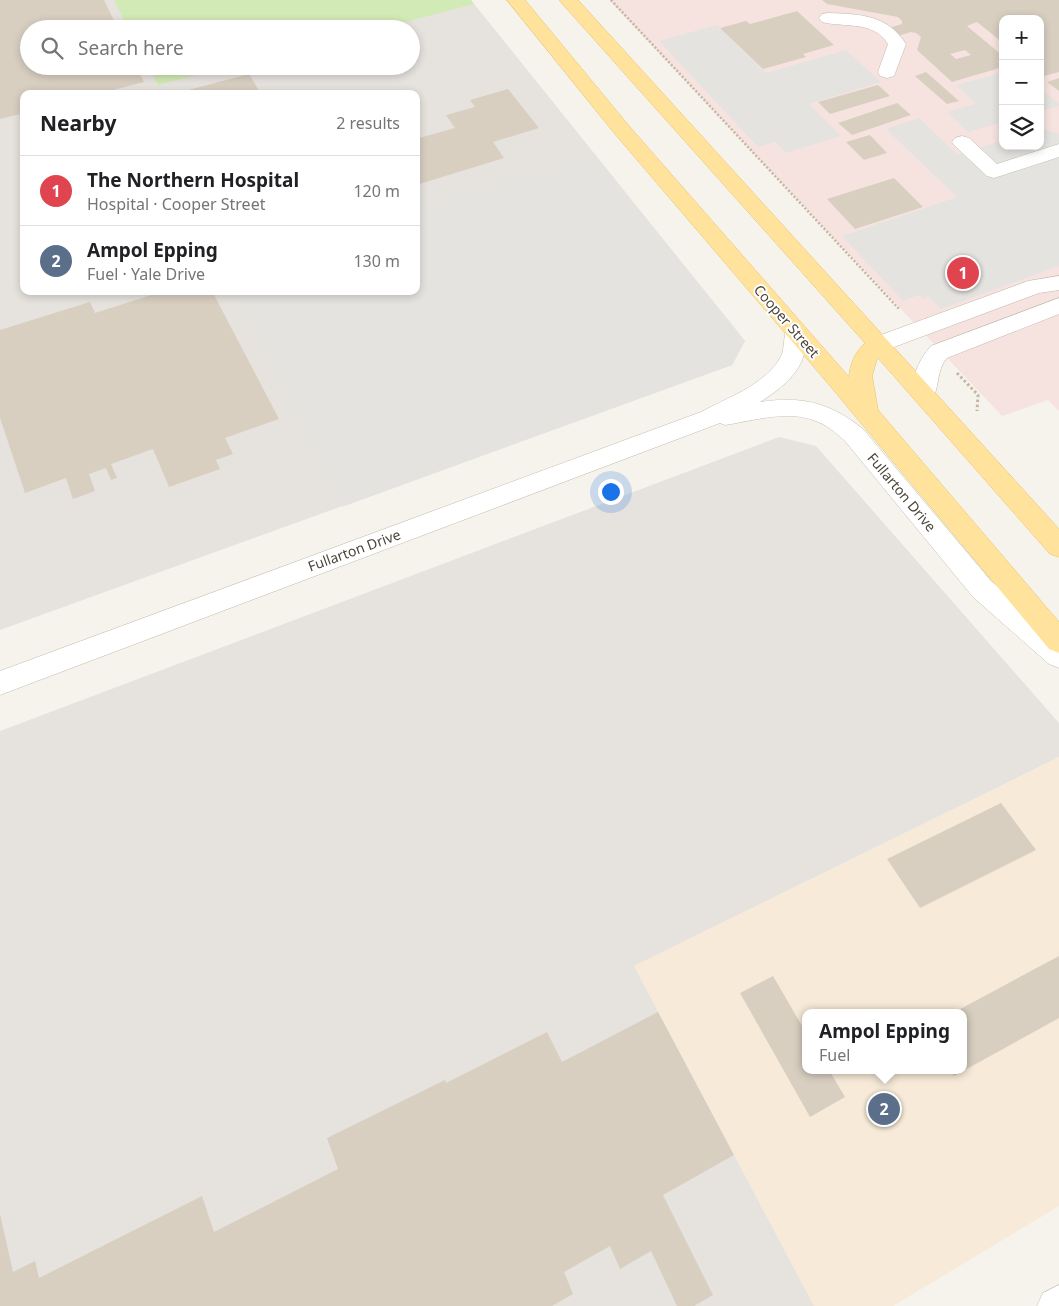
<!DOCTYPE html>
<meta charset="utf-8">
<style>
:root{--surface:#fff;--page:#f2f2f2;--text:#202124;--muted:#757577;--line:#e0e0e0;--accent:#111827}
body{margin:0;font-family:"Noto Sans",sans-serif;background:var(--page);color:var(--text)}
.controls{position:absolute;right:15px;top:15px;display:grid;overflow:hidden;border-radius:10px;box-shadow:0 2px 8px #0003}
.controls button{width:45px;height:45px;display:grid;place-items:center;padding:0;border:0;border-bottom:1px solid var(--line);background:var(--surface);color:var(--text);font:25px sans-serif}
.you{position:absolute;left:610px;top:491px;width:18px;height:18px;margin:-12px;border:4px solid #fff;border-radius:50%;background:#1a73e8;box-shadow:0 0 0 8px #1a73e833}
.badge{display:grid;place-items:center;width:32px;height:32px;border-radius:50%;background:var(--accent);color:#fff;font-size:16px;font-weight:700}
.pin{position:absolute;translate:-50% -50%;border:2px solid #fff;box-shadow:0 1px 5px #0006}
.popup{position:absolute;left:802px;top:1009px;width:165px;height:65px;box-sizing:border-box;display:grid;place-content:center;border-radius:10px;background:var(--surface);filter:drop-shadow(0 1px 4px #0005);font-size:16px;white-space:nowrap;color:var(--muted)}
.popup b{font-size:19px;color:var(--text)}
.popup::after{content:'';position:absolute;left:50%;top:100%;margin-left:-10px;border:10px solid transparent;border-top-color:var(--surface)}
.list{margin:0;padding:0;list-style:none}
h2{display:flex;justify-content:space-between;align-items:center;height:65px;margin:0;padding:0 20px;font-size:21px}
h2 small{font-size:16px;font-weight:400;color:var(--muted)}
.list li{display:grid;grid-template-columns:32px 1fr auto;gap:15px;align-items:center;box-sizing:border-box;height:70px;padding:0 20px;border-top:1px solid var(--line)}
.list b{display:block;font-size:19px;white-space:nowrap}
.list p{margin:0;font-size:16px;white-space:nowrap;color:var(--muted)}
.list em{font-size:16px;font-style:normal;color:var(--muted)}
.icon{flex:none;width:28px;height:28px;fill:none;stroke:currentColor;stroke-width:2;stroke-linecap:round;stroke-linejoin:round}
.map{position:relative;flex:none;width:1059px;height:1306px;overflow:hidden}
.search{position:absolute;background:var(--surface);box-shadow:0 2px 8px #0003;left:20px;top:20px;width:400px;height:55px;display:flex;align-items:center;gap:12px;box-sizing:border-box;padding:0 18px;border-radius:28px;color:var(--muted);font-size:19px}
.panel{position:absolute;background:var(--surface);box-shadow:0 2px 8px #0003;left:20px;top:90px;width:400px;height:205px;border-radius:10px}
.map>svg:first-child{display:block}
</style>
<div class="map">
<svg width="1059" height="1306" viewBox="0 0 1059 1306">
<rect width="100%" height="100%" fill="#f6f3ec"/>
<path fill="#f7ead8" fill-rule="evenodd" d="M1059 757V1206L893 1306H814L634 966ZM805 1013H963V1070H805Z"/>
<g fill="#e6e2dd" fill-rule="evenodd">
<path d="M0 0H471L745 341 732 365 0 630ZM29 29H411V66H29ZM24 94H416V291H24Z"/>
<polygon points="779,437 816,446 1059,723 1059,757 634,966 814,1306 0,1306 0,731"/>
</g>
<path fill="#f6e3e0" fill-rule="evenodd" d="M609 0H1059V411L1048 400 1002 416ZM1003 19H1040V146H1003Z"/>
<g fill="#d2eab5">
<polygon points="114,0 471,0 474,4 378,29 129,29"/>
<polygon points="148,66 232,66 158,85"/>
</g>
<g fill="#e5e3e0">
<polygon points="717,25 766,73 846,50 881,82 809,104 841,136 786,153 775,142 758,147 659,41"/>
<polygon points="1003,72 1003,122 968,132 947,112 976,104 956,85"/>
<polygon points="1040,88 1059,104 1059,106 1040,111"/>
<polygon points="919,118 958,155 1003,140 1003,146 1040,146 1041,128 1059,134 1059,266 941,309 929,297 923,299 919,295 903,301 842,236 957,197 886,129"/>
<polygon points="593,153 745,341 732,365 342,507 234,291 416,291 416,206"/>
</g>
<g fill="#d8cfc1" fill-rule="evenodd">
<polygon points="0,0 104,0 118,29 29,29 29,66 136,66 144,82 98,94 24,94 24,113 0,119"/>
<path d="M822 0H1059V72L1044 76 1040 74V19H1003V43L977 22 967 26 1003 56V67L952 82 917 50 921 37 916 33 911 32 888 39 878 31 902 24V21L898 17 827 4ZM965 50 971 55 956 59 950 54Z"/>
<polygon points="797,11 834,45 803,54 806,57 763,69 720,28 746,21 750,24"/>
<polygon points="926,72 959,101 947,104 915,76"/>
<polygon points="249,74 261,94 177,94 177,93"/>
<polygon points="1059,78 1059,91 1047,82"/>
<polygon points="878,85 890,96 830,114 818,102"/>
<polygon points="508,89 539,128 493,142 504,158 416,185 416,139 455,128 446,115 475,107 470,100"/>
<polygon points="897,103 911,115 852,135 838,123"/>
<polygon points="870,135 887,153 864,160 846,142"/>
<polygon points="894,178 923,207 855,229 827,199"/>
<polygon points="164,291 212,291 279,419 225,438 233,454 216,460 220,469 169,487 153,449 111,464 117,478 111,480 106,468 89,474 95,491 73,499 66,478 25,493 0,418 0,330 90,302 95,313"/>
<polygon points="1001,803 1036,850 920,908 887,859"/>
<polygon points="1059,956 1059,1018 954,1076 950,1070 963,1070 963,1013 953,1013"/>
<polygon points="773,976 805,1031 805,1070 829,1070 845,1097 810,1117 740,993"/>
<polygon points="658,1012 734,1155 663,1195 713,1295 694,1306 677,1306 651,1251 620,1269 610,1246 564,1272 573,1294 552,1306 0,1306 0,1214 13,1272 35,1261 39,1278 202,1196 214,1232 338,1169 327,1138 445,1080 446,1083 547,1032 562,1062"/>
</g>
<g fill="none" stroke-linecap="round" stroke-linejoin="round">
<defs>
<g id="minor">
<path d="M828 13C860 14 888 15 906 44L894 76 887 78 880 76 878 72 888 44C873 20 845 28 822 22L819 18 822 14Z"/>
<polygon points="962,136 969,138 997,164 1059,144 1059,157 994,178 987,176 955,146 952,142 955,138"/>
<polygon points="1059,276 1059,290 1039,293 878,353 870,351 867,345 870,339 1028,281"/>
<path d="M1059 298V314L947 358C936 370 940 387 932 400L924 403 916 400C907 384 919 359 931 346Z"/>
<path d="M796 324 804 326C808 333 807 338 806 345 803 372 781 389 760 402 802 396 829 402 863 429L991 581 1059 639V668L1049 664 973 597 845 441C836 433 826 424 813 420 787 410 752 421 725 425L720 423 0 695V671L701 412C727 398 762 386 779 360 786 350 782 337 788 326Z"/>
<polygon points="1059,1285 1059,1306 1037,1306 1043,1293"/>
</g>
<path id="major" d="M507 0H525L629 126 849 377C850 364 855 352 865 343L559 0H578L1059 529V557L1050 554 878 358 877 359 872 376 878 410 1059 622V653L1049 649 831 387 615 134Z"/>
</defs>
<use href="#minor" stroke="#c2bbae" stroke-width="1"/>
<use href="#major" stroke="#e6c16a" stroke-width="1"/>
<polyline stroke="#c4b79f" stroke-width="2.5" stroke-dasharray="2 2" stroke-linecap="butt" points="611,0 900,310"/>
<polyline stroke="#c4b79f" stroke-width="3" stroke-dasharray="2.5 2.5" stroke-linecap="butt" points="957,373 978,395 977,411"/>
<use href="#minor" fill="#fff" fill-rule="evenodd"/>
<use href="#major" fill="#ffe39c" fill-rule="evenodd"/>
</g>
<g text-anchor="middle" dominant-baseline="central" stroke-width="4" stroke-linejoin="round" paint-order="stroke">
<g font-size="14" fill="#4b4439" stroke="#fff">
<text transform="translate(787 321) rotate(49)">Cooper Street</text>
<text transform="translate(902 492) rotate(50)">Fullarton Drive</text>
<text transform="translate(354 550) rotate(-20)">Fullarton Drive</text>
</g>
</g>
</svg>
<div class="controls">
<button>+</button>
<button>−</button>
<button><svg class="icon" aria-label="layers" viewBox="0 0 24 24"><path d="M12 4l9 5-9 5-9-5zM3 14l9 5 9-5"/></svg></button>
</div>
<div class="you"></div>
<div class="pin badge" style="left:963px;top:273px;background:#e0444e">1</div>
<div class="pin badge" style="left:884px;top:1109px;background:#5c6f8a">2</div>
<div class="popup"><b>Ampol Epping</b>Fuel</div>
<div class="search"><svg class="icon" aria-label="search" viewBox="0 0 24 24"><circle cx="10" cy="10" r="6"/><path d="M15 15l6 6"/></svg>Search here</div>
<section class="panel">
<h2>Nearby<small>2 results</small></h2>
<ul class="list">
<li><span class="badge" style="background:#e0444e">1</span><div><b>The Northern Hospital</b><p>Hospital · Cooper Street</p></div><em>120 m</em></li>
<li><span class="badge" style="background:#5c6f8a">2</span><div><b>Ampol Epping</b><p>Fuel · Yale Drive</p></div><em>130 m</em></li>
</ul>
</section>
</div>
